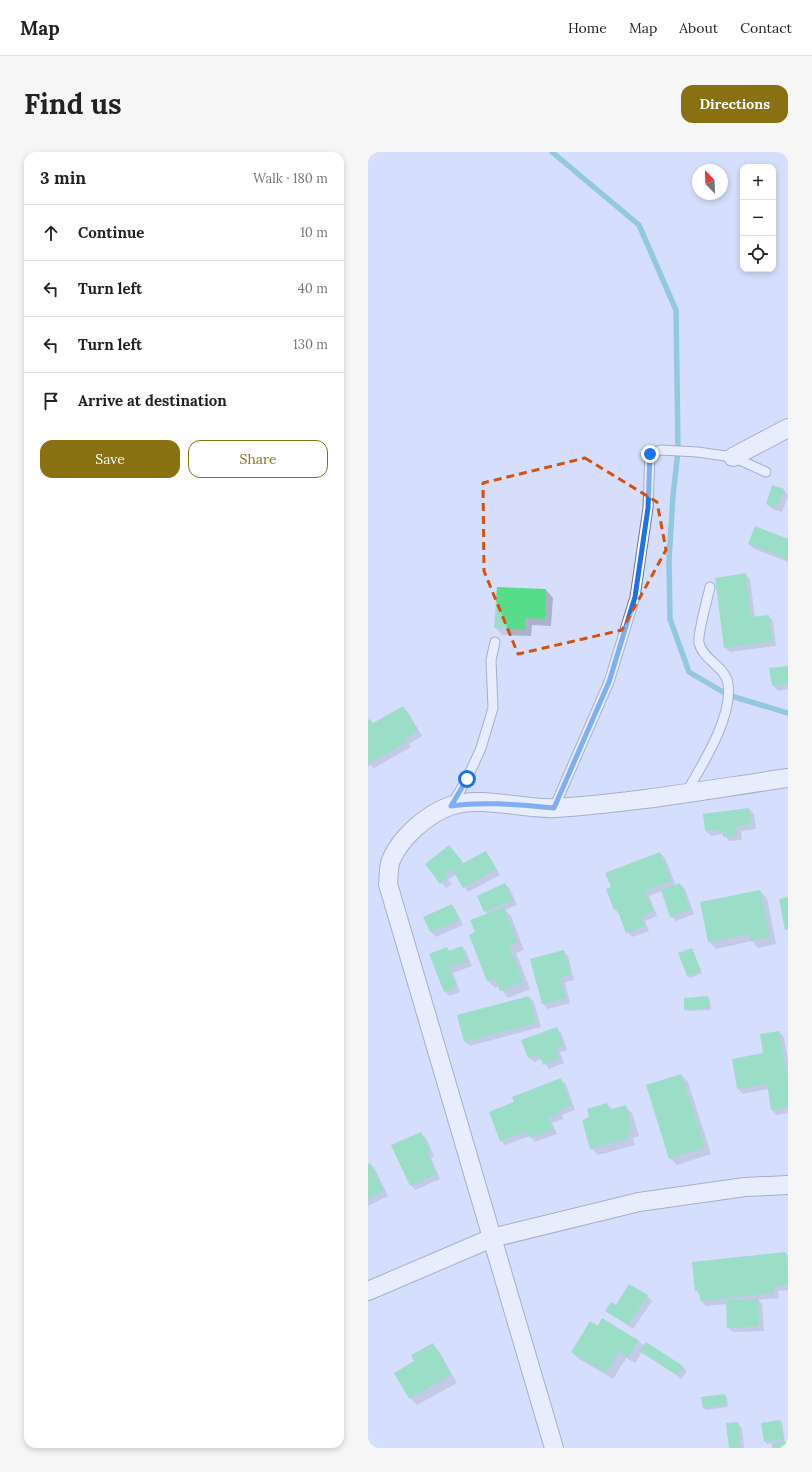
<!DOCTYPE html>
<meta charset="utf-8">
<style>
:root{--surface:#fff;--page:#f6f6f6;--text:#222;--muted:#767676;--line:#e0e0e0;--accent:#897112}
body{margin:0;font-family:Lora,serif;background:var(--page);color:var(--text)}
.controls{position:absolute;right:12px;top:12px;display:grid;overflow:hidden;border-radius:8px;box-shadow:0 2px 6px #0003}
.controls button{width:36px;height:36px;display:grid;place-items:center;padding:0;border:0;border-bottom:1px solid var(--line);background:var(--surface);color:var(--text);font:20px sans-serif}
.compass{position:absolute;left:324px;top:12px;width:36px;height:36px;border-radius:50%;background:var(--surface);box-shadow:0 2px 6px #0003;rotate:337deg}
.stop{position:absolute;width:12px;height:12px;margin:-9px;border:3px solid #1a73e8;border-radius:50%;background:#fff}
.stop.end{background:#1a73e8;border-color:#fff;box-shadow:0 1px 4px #0008}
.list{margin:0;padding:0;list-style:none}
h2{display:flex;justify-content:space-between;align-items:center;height:52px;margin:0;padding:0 16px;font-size:17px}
h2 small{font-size:13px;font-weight:400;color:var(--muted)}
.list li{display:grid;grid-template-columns:26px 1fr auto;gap:12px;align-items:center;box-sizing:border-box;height:56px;padding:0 16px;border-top:1px solid var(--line)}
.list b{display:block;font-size:15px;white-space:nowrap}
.list em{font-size:13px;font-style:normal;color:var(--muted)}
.actions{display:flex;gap:8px;padding:12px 16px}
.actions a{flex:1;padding:9px 0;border:1px solid var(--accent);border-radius:12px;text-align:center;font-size:14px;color:var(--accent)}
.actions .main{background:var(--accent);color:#fff}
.icon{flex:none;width:22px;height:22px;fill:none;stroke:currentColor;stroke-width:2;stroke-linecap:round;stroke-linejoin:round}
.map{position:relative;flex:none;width:420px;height:1296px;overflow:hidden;border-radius:12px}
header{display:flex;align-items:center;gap:24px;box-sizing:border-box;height:56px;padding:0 20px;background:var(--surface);border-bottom:1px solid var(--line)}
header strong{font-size:19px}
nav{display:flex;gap:22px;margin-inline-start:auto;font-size:14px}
.intro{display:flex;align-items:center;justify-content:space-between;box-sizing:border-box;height:96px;padding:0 24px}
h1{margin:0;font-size:28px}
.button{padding:10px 18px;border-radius:12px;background:var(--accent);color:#fff;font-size:14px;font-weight:700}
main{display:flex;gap:24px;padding:0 24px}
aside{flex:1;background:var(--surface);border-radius:12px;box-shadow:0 2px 6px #0003}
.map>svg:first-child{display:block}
</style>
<header>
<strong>Map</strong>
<nav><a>Home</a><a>Map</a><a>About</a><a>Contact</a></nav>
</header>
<div class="intro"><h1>Find us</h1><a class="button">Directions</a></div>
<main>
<aside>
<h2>3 min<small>Walk · 180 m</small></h2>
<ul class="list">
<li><svg class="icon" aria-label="ahead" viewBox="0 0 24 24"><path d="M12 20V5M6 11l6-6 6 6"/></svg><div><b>Continue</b></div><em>10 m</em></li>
<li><svg class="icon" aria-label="left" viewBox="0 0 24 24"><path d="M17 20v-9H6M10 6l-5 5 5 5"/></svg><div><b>Turn left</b></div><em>40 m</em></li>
<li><svg class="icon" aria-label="left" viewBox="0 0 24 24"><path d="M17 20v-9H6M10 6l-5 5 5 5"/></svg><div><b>Turn left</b></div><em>130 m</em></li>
<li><svg class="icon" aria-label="arrive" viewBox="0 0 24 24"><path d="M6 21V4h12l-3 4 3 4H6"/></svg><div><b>Arrive at destination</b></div></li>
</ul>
<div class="actions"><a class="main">Save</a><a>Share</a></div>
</aside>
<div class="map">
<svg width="420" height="1296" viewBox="0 0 420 1296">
<rect width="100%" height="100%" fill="#d6defc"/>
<g fill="#0003">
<polygon points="416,338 420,344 414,360 404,357 399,352"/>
<polygon points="420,388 420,410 386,397 381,392"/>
<polygon points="377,422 382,427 387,466 400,464 405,469 408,494 362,500 357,495"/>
<polygon points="178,438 185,446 183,474 164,473 163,484 134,483 127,475"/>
<polygon points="420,515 420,537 410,539 405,534"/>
<polygon points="35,555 40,560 54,584 41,592 43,595 6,616 3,613 0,615 0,569 2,568 6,572"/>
<polygon points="381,657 386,662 388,677 373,679 374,688 361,689 355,682 343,684 338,679 336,662"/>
<polygon points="85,699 96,712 117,700 122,705 132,723 100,740 88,722 80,728 84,732 78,736 58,712"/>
<polygon points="292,701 297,706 308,734 312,732 317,737 326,762 308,769 303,764 294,739 281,744 289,764 277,769 281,779 264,785 259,780 252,762 247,758 244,736"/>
<polygon points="137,732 142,737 149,753 137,758 143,764 156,798 148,801 162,837 140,846 131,834 127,836 120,829 102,784 108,781 120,763 110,744"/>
<polygon points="392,739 399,746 408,792 390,796 384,789 348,797 341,790"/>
<polygon points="84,753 88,758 95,773 68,785 63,780 56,766"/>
<polygon points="94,795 98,800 104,814 85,821 92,840 82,844 77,839 79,796 83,800"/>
<polygon points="324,797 334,821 322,826 319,824"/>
<polygon points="195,799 200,804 206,828 197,830 202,851 180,857 175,852 164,808"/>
<polygon points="161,845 166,850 173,875 102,894 97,890"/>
<polygon points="340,845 342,848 343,858 320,859 317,857"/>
<polygon points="188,876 193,881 199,898 192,900 196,911 181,917 174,907 166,910 161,905"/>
<polygon points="411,880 416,885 420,909 420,961 409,963 404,958 400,937 375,942 370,937 365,908 396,902"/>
<polygon points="313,923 320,930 343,1002 309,1013 302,1006"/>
<polygon points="193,928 198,932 207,958 194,963 195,967 184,971 189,982 167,990 162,984 137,993 133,988 148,951"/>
<polygon points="239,952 245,958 257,954 264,961 271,984 265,986 267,993 230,1003 223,996 222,966"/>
<polygon points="53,981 58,986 66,1004 63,1006 72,1027 47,1038 43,1033"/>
<polygon points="2,1012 7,1017 20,1044 0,1054 0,1013"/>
<polygon points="417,1101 420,1103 420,1138 410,1139 411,1146 390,1148 394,1152 396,1179 365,1180 360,1175 359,1152 338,1154 333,1149 332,1143 328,1138"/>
<polygon points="279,1144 284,1149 265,1177 239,1159"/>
<polygon points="230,1175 270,1188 276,1194 314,1214 319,1219 314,1227 274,1200 267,1211 258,1206 245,1227 211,1207 204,1200"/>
<polygon points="64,1192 71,1199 89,1231 49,1253 42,1246 48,1209"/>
<polygon points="356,1243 359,1245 360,1255 338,1258 336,1256"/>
<polygon points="412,1269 414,1271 417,1291 420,1291 420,1296 405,1296 405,1291 399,1292 397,1289"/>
<polygon points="369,1271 374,1276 376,1296 362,1296"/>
</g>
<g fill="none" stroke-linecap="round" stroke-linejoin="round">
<polyline stroke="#43adc2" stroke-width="5.5" points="184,0 271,73 308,158 310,299 305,344 301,408 302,467 321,520 360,543 420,561"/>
</g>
<g fill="#55dd8a">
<polygon points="404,333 416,337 409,356 398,352"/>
<polygon points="387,374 420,387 420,407 380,392"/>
<polygon points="378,421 383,465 401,463 404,489 356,496 347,426"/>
<polygon points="129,435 178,437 177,467 157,466 157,477 126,476"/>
<polygon points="420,514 420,532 404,534 401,516"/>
<polygon points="35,554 50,579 37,587 38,590 0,612 0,568 2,567 5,571"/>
<polygon points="381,656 383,673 368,674 369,683 355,685 354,677 337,679 335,662"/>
<polygon points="81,693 94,709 76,723 80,726 72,732 57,712"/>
<polygon points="118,699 128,717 95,736 84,717"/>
<polygon points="292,700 303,729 277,739 285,759 273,764 277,774 258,781 249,757 246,758 238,737 243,735 237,721"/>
<polygon points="137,731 145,748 116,760 109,744"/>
<polygon points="312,731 322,757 302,765 293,738"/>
<polygon points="392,738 402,785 382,789 381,782 340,790 332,750"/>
<polygon points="420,745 420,777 417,778 411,747"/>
<polygon points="84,752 91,768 62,780 55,765"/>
<polygon points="136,755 149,790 141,794 155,830 132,839 127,826 119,829 101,783 107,780 102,768"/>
<polygon points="94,794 99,809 81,816 88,835 76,840 61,802 79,795 81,799"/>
<polygon points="324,796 333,819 319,824 310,801"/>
<polygon points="196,798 202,823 192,826 198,846 174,852 162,807"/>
<polygon points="161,844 168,871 96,890 89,863"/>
<polygon points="340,844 341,856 316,858 316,846"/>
<polygon points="189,875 195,893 188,896 191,906 175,913 171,902 160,906 153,888"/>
<polygon points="411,879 420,929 420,955 403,958 399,932 369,937 364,907 395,901 392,882"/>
<polygon points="313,922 337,995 301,1007 278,933"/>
<polygon points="193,926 203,953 190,959 191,962 180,966 185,977 162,986 159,979 132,989 121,960 146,950 144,945"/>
<polygon points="239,951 241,958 258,953 264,977 259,979 261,986 222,997 214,968 221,965 219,957"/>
<polygon points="53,980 62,999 59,1001 68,1022 42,1034 23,993"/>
<polygon points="2,1011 16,1039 0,1047 0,1012"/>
<polygon points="418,1100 420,1133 406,1134 406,1141 332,1149 331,1139 327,1139 324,1110"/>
<polygon points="261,1132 280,1143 260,1173 237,1159 243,1150 248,1153"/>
<polygon points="390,1147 391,1174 359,1176 358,1148"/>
<polygon points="234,1166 270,1188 260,1205 251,1199 238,1221 203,1200 222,1169 230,1174"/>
<polygon points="278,1190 315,1214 309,1223 271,1199"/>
<polygon points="65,1191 83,1223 41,1247 26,1221 46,1209 43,1203"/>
<polygon points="357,1242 358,1253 335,1256 333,1245"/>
<polygon points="412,1268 415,1287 396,1290 393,1271"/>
<polygon points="370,1270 372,1296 361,1296 358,1271"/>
<polygon points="420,1290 420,1296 404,1296 404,1291"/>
</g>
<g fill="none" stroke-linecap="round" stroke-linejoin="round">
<defs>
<g id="service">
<path d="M318 641C334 613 365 565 360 532 358 515 335 508 331 491 329 483 340 445 342 435"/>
<polyline points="84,652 99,627 113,596 125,556 123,508 127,490"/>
<polyline points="186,656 241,530 267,445 280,356 282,302 293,298 329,300 365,305 398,320"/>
</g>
<g id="minor">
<polyline points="365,305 420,276"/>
<polyline points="0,1139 124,1086 271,1050 377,1035 420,1033"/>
<path d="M186 1296C131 1108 74 921 20 732 21 725 20 715 23 708 33 685 58 663 82 654 113 643 156 658 188 656 266 651 343 637 420 626"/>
</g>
</defs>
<use href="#service" stroke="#6c7596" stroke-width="11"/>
<use href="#minor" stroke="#6c7596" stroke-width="20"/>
<use href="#service" stroke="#fff" stroke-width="9"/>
<use href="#minor" stroke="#fff" stroke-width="18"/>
</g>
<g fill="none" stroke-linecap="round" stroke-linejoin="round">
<path stroke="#1a73e8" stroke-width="5" d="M99 627 83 654C117 649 151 653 186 656L241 530 267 445 280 356 282 302"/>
</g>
<path d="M0 0H420V1296H0ZM217 306 289 350 298 398 254 478 150 502 116 419 115 331Z" fill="#d6defc" fill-opacity=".55" fill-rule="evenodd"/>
<path fill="none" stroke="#d2520e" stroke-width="3" stroke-dasharray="8 5" stroke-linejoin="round" d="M217 306 289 350 298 398 254 478 150 502 116 419 115 331Z"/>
</svg>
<div class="controls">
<button>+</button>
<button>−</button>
<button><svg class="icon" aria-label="locate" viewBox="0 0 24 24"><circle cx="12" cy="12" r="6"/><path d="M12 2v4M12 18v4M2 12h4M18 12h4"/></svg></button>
</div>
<svg class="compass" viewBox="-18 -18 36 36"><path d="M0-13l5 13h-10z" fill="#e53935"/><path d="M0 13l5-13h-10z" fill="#767676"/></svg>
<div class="stop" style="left:99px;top:627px"></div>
<div class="stop end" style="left:282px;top:302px"></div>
</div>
</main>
